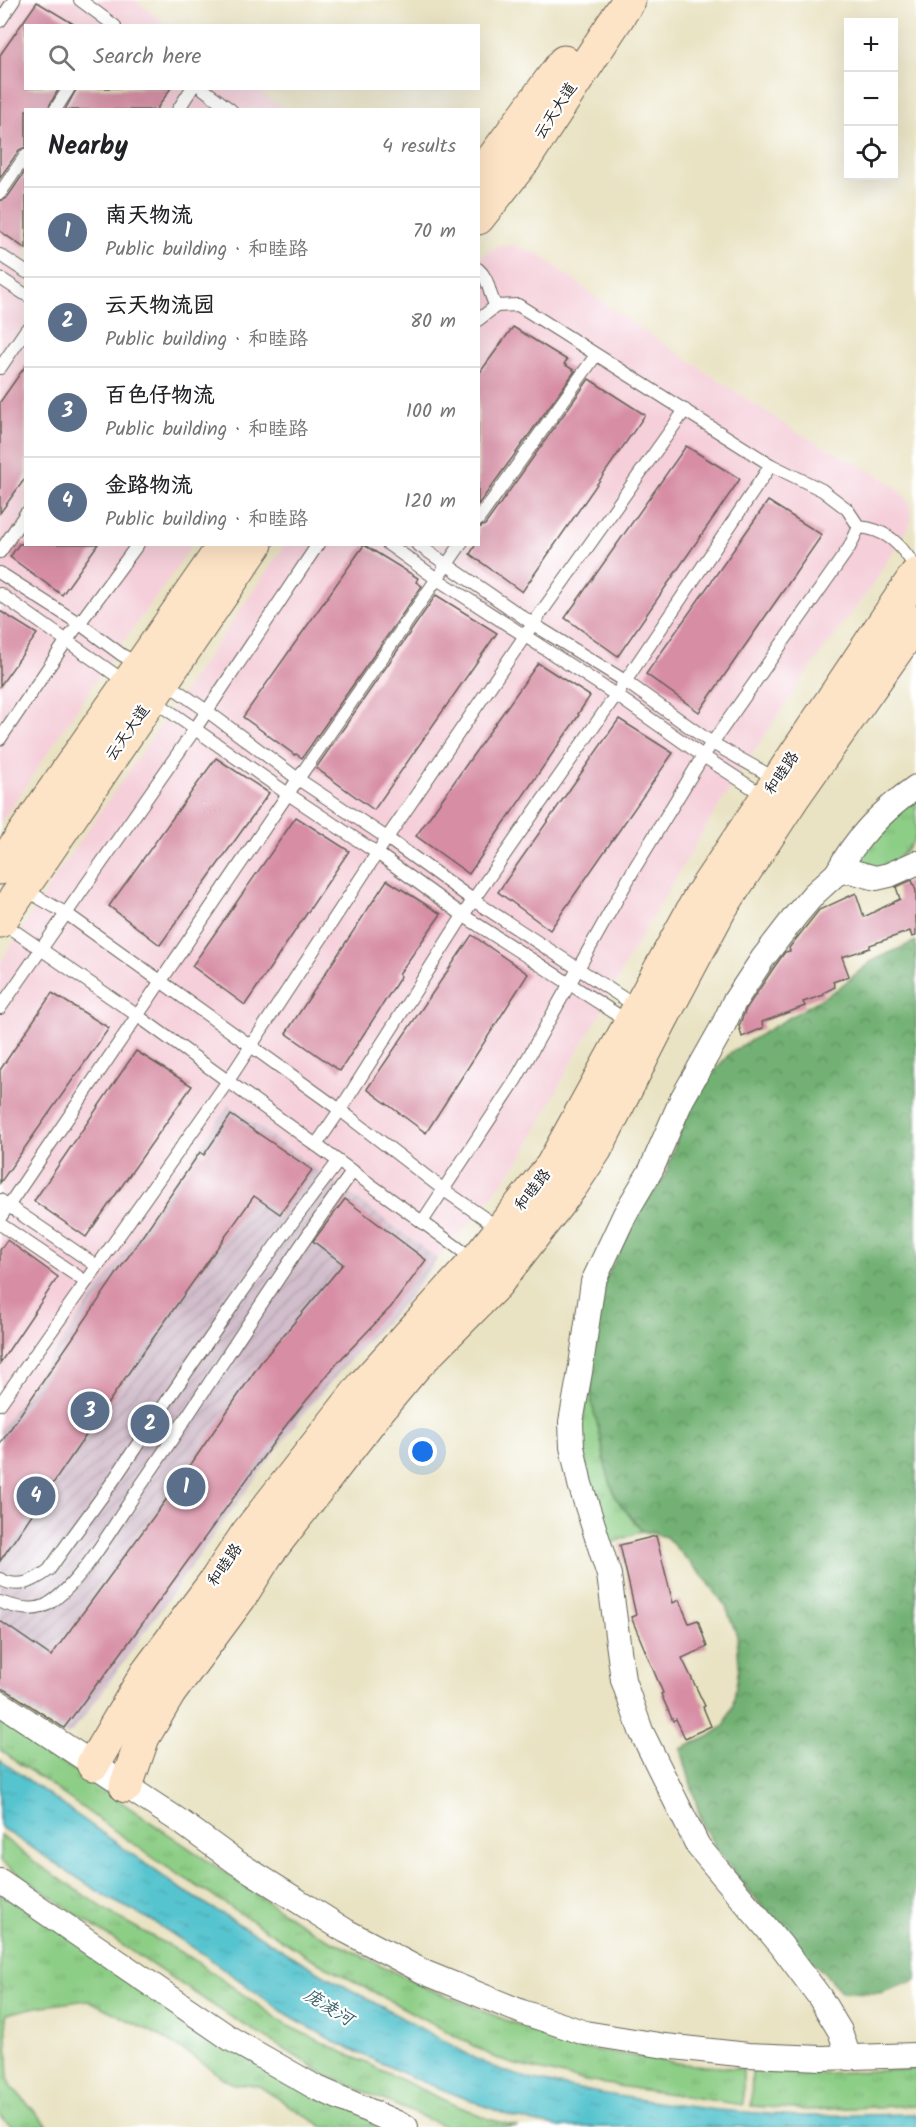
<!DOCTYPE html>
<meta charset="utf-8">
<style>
:root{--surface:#fff;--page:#f2f2f2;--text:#202124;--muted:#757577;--line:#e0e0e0;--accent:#0f766e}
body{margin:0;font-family:Kalam,"LXGW WenKai TC",sans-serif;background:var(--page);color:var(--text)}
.controls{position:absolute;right:18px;top:18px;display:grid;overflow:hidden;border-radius:0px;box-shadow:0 6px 24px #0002}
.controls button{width:54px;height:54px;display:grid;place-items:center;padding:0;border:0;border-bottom:2px solid var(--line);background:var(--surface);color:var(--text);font:30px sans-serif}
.you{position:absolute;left:423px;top:1452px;width:21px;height:21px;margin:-15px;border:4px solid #fff;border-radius:50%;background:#1a73e8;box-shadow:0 0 0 9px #1a73e833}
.badge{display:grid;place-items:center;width:39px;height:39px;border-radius:50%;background:var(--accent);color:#fff;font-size:20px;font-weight:700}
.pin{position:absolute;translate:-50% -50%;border:3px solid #fff;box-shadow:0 2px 6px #0006}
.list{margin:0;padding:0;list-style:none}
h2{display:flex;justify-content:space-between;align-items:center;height:78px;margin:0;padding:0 24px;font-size:26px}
h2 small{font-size:20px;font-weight:400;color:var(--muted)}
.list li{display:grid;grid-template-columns:39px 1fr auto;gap:18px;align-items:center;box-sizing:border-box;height:90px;padding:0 24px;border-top:2px solid var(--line)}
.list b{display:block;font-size:22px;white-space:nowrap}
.list p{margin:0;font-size:20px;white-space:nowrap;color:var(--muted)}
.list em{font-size:20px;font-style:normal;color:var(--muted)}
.icon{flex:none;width:33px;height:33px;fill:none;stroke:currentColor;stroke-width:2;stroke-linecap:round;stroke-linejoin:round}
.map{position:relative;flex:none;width:916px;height:2127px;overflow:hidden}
.search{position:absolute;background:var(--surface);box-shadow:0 6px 24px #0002;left:24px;top:24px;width:456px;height:66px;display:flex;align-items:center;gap:15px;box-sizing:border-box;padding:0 21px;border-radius:0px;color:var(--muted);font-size:22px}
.panel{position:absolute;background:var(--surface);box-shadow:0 6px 24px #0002;left:24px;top:108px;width:456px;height:438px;border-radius:0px}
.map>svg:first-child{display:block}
</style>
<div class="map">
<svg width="916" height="2127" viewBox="0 0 916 2127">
<defs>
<pattern id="industrial-furrows" width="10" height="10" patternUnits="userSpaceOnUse" patternTransform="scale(1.5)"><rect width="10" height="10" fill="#d1bdcb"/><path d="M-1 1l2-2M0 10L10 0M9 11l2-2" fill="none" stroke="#b3a2ae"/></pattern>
<pattern id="grass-tufts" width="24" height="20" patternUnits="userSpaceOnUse" patternTransform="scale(1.5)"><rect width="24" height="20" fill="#8dce86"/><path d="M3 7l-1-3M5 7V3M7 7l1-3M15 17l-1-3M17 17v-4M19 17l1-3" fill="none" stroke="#79b073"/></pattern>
<pattern id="forest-crowns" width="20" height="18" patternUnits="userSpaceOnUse" patternTransform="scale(1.5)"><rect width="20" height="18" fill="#72b173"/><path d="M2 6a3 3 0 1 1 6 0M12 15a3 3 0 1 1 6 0" fill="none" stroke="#5d8f5e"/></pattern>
<pattern id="water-ripples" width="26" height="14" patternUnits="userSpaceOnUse" patternTransform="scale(1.5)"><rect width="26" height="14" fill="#57c4cf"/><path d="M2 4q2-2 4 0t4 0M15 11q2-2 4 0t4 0" fill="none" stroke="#4ba8b1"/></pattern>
</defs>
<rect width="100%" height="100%" fill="#fff"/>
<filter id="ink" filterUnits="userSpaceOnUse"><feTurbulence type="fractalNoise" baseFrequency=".0167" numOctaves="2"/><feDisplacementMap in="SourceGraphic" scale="12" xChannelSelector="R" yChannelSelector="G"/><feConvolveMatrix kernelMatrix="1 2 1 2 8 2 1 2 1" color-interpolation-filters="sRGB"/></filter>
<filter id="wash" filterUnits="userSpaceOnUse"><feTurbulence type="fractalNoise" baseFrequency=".008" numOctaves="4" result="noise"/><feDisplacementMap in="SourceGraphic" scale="24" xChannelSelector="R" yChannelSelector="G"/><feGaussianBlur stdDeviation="1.35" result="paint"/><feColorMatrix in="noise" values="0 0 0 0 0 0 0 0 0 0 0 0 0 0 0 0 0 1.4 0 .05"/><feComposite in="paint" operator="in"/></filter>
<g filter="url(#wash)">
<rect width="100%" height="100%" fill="#e9e3c3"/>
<g fill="#f5cfda">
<polygon points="0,0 134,0 168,25 26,26 26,88 255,89 285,109 26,110 26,544 191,545 179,565 105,667 0,824"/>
<polygon points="512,245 529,250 543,257 613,310 798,433 873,472 897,488 910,504 912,521 869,590 821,653 775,719 707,825 630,955 602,1011 573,1060 523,1155 475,1218 438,1259 229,1105 0,1430 0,963 56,876 285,545 478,544 478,262 484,255 497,247"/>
</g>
<polygon fill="url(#industrial-furrows)" points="229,1105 438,1259 406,1301 362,1346 301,1417 207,1544 106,1687 72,1732 67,1735 0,1692 0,1430"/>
<g fill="url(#grass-tufts)" stroke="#547551" stroke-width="1.5">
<path d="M916 794C916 806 916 821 916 834 912 851 892 862 878 871L857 860V853Z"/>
<polygon points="591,1372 592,1404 600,1434 606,1468 615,1497 642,1531 605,1546 580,1438"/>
<polygon points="0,1720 289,1916 316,1933 422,1986 518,2025 588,2049 684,2064 743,2069 743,2105 585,2081 512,2064 494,2057 309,1957 162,1864 0,1750"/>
<polygon points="0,1835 35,1862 117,1917 191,1958 288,2026 448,2102 489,2119 518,2127 446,2127 328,2076 228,2015 84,1920 0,1861"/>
<polygon points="0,1893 383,2127 323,2127 259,2086 234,2084 224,2079 203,2063 158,2035 88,2000 36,2007 6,2014 9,2080 13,2088 49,2127 12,2127 0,2115"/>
<polygon points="916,2069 916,2105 808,2110 751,2106 752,2071 806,2074"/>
</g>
<polygon fill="url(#forest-crowns)" stroke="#476648" stroke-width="1.5" points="916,941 916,1980 880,1993 842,1992 780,1927 737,1877 719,1852 703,1827 681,1749 708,1737 724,1726 733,1705 739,1666 737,1636 726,1607 708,1582 666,1537 642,1531 615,1497 606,1468 600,1434 592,1404 591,1372 600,1290 641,1208 664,1178 689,1105 708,1078 731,1052 836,990 872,961"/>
<polygon fill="url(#water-ripples)" stroke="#3a7076" stroke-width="1.5" points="0,1760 181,1889 324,1975 478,2060 504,2071 529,2079 599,2093 668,2104 717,2110 797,2116 916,2114 916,2127 560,2127 515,2118 416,2079 335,2042 282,2011 203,1954 151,1920 110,1899 3,1829 0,1826"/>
<g id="blocks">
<g fill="#d78da4">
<polygon points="37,2 77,26 26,26 26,88 59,88 47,110 26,110 26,147 19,150 0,178 0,55"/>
<polygon points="77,88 171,88 156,110 65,110"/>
<polygon points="26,170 26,249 0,231 0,201 7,198"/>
<polygon points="513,327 567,360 564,364 575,371 478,505 478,375"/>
<polygon points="26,365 26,477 0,513 0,402"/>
<polygon points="589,379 645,415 522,592 470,554 476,544 478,544 478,528 485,525"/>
<polygon points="686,446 740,479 618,656 565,618"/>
<polygon points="768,501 822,535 699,712 646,674"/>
<polygon points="19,544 98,544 62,595 10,557"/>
<polygon points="364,545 418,578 416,582 422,586 302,758 296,754 295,755 243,717"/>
<polygon points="436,595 497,633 374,810 316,768"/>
<polygon points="0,611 37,634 0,686"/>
<polygon points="538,663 590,696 578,714 579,715 469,874 416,836"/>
<polygon points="619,719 673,753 550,930 498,892"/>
<polygon points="216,758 269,793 160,945 109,906"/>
<polygon points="296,817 349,851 245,1005 192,966"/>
<polygon points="387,880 441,914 399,974 401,976 340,1071 286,1033"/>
<polygon points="912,880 916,891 916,936 912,937 910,931 870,945 870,948 842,957 849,976 833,982 835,987 823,993 824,995 803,1002 805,1006 762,1022 763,1028 742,1037 739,1026 746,1009 775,966 785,952 790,951 789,948 819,910 856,893 864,917 900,899 896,887"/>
<polygon points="472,935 528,974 426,1133 367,1089"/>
<polygon points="52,993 109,1028 0,1183 0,1070"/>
<polygon points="136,1051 192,1086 86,1237 34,1201"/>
<polygon points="231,1115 312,1170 280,1214 254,1196 134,1365 0,1561 0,1444 200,1152 204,1155"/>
<polygon points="345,1199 426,1260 391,1307 339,1361 287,1424 100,1682 99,1681 64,1728 8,1691 0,1688 0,1621 51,1656 174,1489 261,1362 343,1264 313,1241"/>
<polygon points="7,1240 58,1277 0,1363 0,1250"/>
<polygon points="656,1536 673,1603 679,1600 689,1623 698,1620 707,1647 682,1658 705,1706 703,1707 711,1726 685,1738 676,1719 673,1721 661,1694 663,1693 631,1617 636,1615 620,1545"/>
</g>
</g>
</g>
<g filter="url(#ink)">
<use href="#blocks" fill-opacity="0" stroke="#646256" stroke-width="1.5"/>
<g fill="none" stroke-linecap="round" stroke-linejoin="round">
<defs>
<g id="lane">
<polyline points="80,0 115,26"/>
<polyline points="0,21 14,0"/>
<polyline points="202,88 231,110"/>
<polyline points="55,110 69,88"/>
<polyline points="178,110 192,88"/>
<polyline points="0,193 26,155"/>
<polyline points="0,255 26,272"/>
<path d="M478 269C490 279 488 294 496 306"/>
<polyline points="0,278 26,295"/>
<polyline points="0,368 26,330"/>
<polyline points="478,520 596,355"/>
<path d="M859 527C887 529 901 545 916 568"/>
<polyline points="388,544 437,579 616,695 703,756 766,797"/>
<polyline points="417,544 533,624 625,681 712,743 776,779"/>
<polyline points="0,552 26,513"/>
<polyline points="0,573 80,624 122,655 141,665"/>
<polyline points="0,594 127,683"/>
<polyline points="165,682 207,711 298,779 387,838 473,900 637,1007"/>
<polyline points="152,699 288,794 377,853 464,916 629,1022"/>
<polyline points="0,739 67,640 138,544"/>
<polyline points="22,888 67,914 340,1110 444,1190 490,1222 500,1226"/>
<polyline points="1,924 13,930 138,1016 476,1261"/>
<polyline points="0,1008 195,729 318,544"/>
<polyline points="316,1145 340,1110 473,900 616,695 771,465"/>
<polyline points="0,1200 97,1266"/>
<polyline points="0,1218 298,779 461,544"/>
<polyline points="422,1222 515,1081 634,869 703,756 849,548 859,527 847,509 822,490 771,465 518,305 496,306 478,320"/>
<polyline points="0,1224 86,1282"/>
<polyline points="0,1404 228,1081 387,838 533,624 685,410"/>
<path d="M0 1579C18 1589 33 1582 49 1570 70 1539 94 1509 115 1478 187 1371 259 1264 338 1162"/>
<path d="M0 1602C14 1607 34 1613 48 1604 81 1584 115 1523 137 1491 210 1385 277 1275 353 1171"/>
</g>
<g id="street">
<path d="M837 873C856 837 883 810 916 787"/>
<polyline points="0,1703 181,1822 236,1862 346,1931 426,1973 522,2012 585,2033 665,2046 748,2055 822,2058 916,2055"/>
<polyline points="0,1881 231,2039 315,2087 406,2127"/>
<polyline points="849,2058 840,2031 819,1996 781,1945 698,1846 641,1731 623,1680 609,1575 580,1484 572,1447 571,1422 580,1372 593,1282 625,1214 651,1170 682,1099 722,1028 734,1002 763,958 797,914 814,894 837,873 850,871 876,878 889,875 916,863"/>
</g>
<g id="secondary">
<polyline points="478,179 564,62"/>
<polyline points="478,218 524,160 629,0"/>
<polyline points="0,868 225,544"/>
<polyline points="0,921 256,544"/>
<polyline points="93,1764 147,1673 217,1579 247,1534 363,1386 476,1261 552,1166 700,897 916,575"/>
<polyline points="126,1786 143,1737 169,1693 240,1597 267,1554 379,1409 414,1367 496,1284 572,1185 595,1150 661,1020 720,909 794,796 916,622"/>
</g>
</defs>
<use href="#lane" stroke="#646256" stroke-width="14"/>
<use href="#street" stroke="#646256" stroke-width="26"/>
<use href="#secondary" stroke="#646256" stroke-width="35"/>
<use href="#lane" stroke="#fff" stroke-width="12"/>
<use href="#street" stroke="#fff" stroke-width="24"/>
<use href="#secondary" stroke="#fee4c6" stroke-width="33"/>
</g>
</g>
<g text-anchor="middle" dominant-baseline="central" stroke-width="4.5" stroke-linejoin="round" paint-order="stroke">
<g font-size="16" fill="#1c1c1c" stroke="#fff">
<text transform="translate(556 111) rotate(-57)">云天大道</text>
<text transform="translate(128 733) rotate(-55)">云天大道</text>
<text transform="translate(782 773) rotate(-56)">和睦路</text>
<text transform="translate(533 1190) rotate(-52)">和睦路</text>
<text transform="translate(225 1565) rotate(-55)">和睦路</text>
</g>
<g font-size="18" font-style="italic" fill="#345f64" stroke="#fff">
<text transform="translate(328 2008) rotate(32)">庞凌河</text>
</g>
</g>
</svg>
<div class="controls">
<button>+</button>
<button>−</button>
<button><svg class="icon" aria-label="locate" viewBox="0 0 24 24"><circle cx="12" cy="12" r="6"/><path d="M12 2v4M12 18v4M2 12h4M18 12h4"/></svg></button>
</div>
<div class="you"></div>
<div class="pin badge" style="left:186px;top:1487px;background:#5c6f8a">1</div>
<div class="pin badge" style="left:150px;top:1424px;background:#5c6f8a">2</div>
<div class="pin badge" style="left:90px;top:1411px;background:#5c6f8a">3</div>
<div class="pin badge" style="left:36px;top:1496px;background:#5c6f8a">4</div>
<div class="search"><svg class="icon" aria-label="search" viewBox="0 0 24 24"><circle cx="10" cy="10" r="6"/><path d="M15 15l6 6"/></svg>Search here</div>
<section class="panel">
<h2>Nearby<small>4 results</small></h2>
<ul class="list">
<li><span class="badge" style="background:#5c6f8a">1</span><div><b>南天物流</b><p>Public building · 和睦路</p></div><em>70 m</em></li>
<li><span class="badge" style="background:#5c6f8a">2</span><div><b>云天物流园</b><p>Public building · 和睦路</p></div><em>80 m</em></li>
<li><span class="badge" style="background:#5c6f8a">3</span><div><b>百色仔物流</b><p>Public building · 和睦路</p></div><em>100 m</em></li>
<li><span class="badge" style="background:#5c6f8a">4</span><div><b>金路物流</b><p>Public building · 和睦路</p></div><em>120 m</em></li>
</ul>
</section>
</div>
